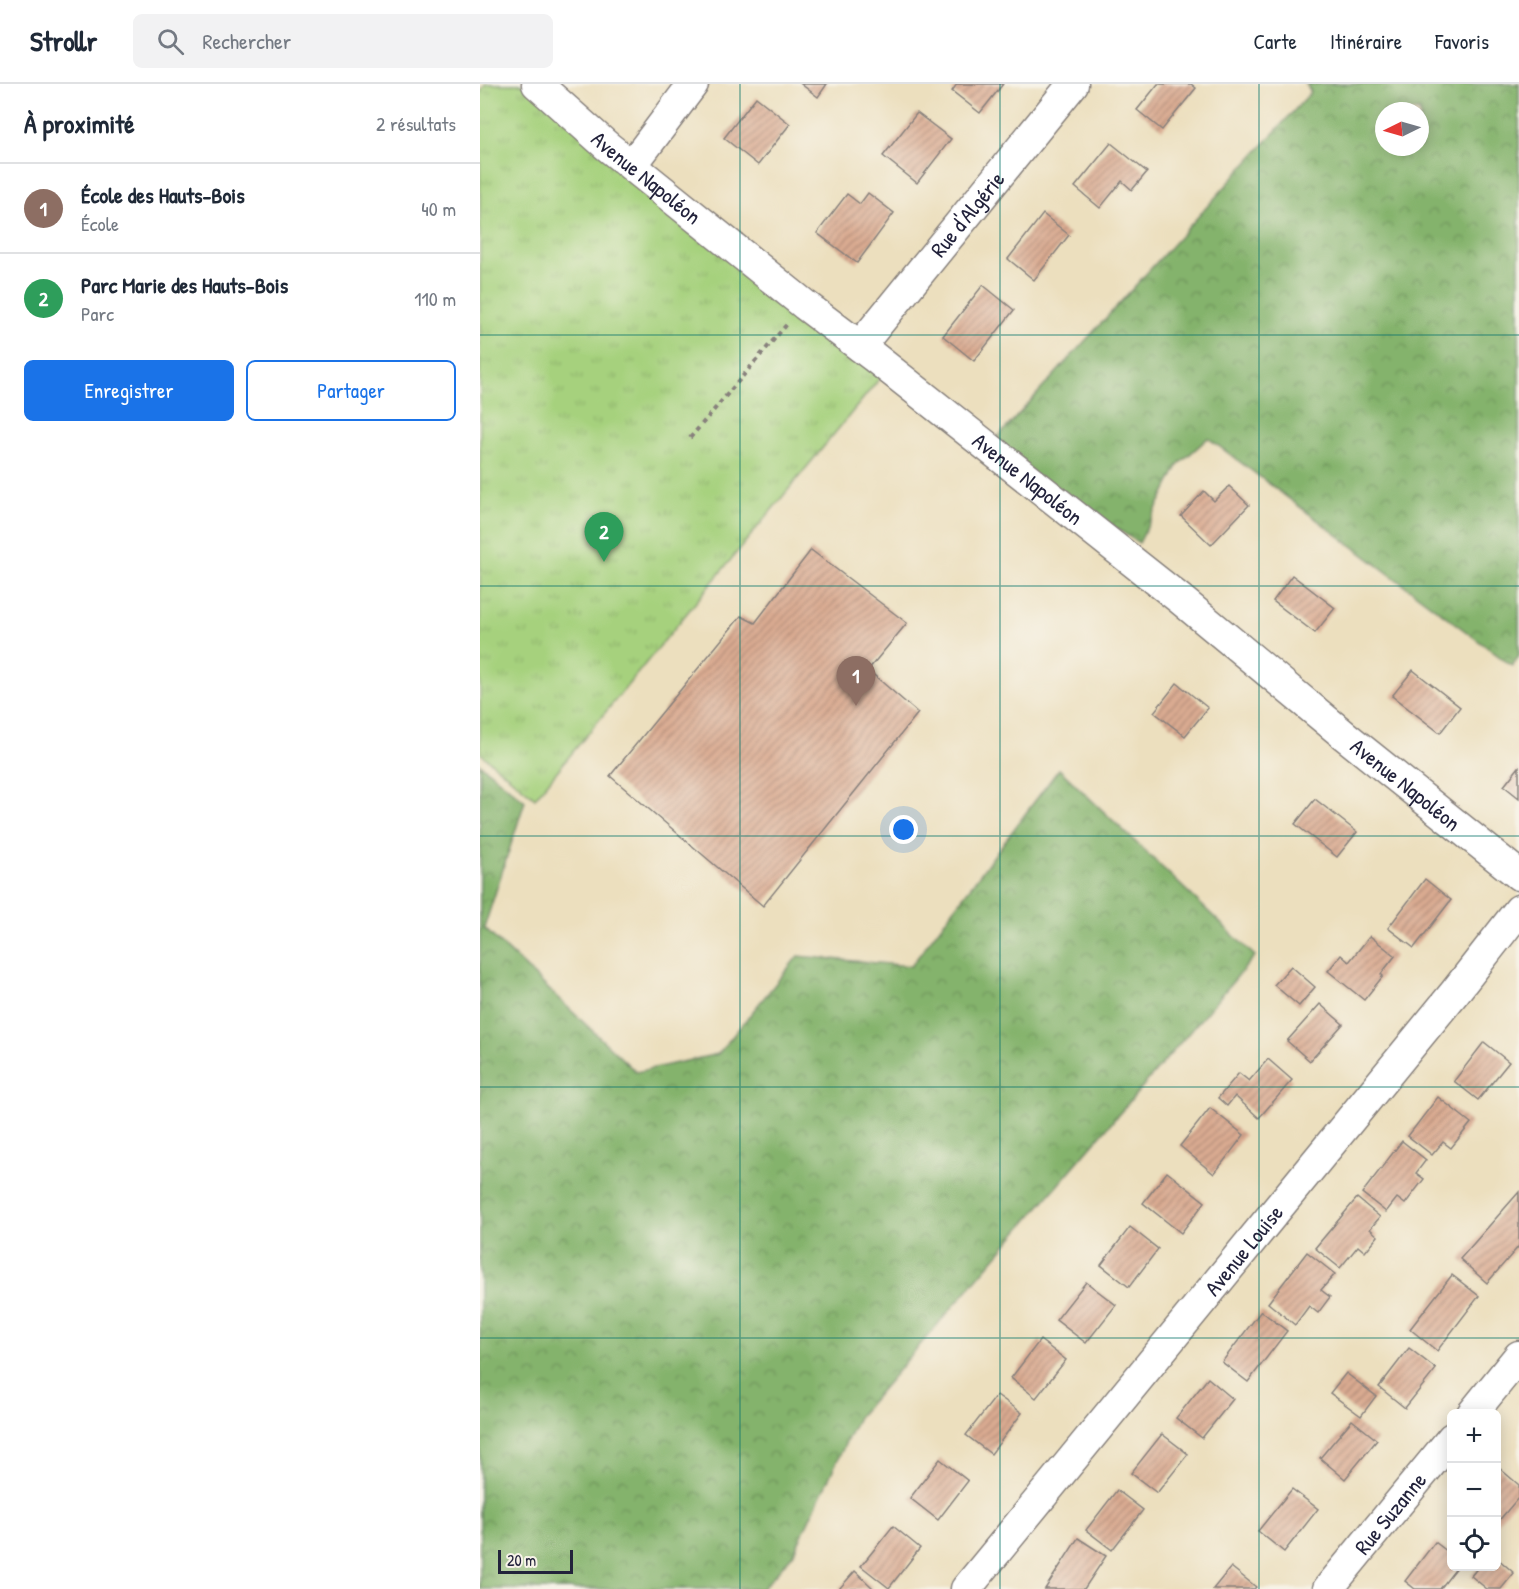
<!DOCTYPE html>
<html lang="fr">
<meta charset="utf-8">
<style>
:root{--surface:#fff;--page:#f2f2f3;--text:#1f2937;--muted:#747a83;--line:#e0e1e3;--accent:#1a73e8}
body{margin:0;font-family:"Patrick Hand",sans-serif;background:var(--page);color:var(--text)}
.controls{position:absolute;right:18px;bottom:18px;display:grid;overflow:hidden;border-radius:9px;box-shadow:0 3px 15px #0003}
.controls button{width:54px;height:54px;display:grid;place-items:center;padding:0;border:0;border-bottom:2px solid var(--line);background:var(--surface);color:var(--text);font:30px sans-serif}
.compass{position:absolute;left:895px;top:18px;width:54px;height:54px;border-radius:50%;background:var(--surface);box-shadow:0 3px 15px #0003;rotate:265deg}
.scale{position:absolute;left:18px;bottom:15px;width:75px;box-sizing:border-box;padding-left:6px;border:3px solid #22223b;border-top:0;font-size:16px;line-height:21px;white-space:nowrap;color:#22223b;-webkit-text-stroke:4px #f7f3e8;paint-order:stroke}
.you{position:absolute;left:424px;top:746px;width:21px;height:21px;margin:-15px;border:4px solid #fff;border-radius:50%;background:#1a73e8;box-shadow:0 0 0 9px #1a73e833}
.badge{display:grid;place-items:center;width:39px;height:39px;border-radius:50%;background:var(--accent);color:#fff;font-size:20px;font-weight:700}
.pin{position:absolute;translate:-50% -50px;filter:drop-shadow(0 2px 3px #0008)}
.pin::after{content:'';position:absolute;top:32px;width:21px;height:18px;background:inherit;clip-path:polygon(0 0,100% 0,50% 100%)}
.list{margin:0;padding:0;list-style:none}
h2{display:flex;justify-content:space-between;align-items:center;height:78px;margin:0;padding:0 24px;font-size:26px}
h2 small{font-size:20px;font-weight:400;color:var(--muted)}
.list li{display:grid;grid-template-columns:39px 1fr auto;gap:18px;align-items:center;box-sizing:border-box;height:90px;padding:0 24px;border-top:2px solid var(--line)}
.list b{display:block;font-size:22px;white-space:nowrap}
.list p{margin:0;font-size:20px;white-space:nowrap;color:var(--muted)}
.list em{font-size:20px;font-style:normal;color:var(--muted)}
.actions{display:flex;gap:12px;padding:18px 24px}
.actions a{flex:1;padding:14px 0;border:2px solid var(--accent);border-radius:9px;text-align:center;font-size:21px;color:var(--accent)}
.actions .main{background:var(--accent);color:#fff}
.icon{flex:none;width:33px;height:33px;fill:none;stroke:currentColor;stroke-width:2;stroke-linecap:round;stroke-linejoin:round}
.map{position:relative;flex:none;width:1039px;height:1505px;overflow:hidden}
header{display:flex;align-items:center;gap:36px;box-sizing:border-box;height:84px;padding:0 30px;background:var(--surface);border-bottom:2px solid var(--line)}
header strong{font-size:28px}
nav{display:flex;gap:33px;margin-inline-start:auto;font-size:21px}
.search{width:420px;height:54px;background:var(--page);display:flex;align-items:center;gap:15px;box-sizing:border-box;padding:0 21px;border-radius:9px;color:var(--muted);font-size:22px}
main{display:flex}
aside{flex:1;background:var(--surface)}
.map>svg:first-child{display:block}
</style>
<header>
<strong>Strollr</strong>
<div class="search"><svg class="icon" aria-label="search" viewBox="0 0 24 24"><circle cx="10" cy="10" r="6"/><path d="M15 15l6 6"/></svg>Rechercher</div>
<nav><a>Carte</a><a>Itinéraire</a><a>Favoris</a></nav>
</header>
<main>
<aside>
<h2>À proximité<small>2 résultats</small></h2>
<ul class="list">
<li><span class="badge" style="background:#8d6e63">1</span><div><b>École des Hauts-Bois</b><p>École</p></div><em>40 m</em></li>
<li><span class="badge" style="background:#2e9e5b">2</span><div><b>Parc Marie des Hauts-Bois</b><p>Parc</p></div><em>110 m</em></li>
</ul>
<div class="actions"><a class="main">Enregistrer</a><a>Partager</a></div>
</aside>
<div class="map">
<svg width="1039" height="1505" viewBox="0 0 1039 1505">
<defs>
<pattern id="forest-crowns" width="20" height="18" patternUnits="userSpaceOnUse" patternTransform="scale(1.5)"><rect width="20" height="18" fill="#84b36c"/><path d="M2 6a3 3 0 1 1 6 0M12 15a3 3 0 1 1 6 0" fill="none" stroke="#6c915a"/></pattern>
<pattern id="park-tufts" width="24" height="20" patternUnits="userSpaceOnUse" patternTransform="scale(1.5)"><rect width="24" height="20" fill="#a6d17d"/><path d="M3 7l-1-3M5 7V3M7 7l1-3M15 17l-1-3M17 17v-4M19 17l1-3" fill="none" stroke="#8fb36d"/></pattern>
<pattern id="building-hatch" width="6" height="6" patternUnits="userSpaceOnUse" patternTransform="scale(1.5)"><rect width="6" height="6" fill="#daab91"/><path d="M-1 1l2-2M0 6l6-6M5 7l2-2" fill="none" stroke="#b08b78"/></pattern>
</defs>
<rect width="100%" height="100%" fill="#f7f3e8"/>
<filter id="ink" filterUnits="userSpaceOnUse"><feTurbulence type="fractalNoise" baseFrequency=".0167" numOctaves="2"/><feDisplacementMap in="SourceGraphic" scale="12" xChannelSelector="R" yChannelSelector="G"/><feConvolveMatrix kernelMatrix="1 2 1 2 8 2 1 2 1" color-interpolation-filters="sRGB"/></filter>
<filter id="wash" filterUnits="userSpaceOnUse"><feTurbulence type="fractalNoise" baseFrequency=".008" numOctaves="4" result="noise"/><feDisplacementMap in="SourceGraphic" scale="24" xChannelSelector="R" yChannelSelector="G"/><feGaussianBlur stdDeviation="1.35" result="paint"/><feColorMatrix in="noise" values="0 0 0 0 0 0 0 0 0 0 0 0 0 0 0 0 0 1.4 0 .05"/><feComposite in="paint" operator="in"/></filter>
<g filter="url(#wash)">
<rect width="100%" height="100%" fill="#ecdfbe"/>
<g fill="url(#forest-crowns)" stroke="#536a54" stroke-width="1.5" fill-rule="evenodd">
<path d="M826 0H1039V572L1032 582 728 354 699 380 659 459 509 363 831 8ZM904 27H940V63H904Z"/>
<polygon points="0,680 45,717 4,844 156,988 238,970 318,872 431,882 579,685 775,872 378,1333 313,1470 282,1505 0,1505"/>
</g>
<polygon fill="url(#park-tufts)" stroke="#647a5c" stroke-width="1.5" points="6,0 50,0 405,288 55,714 0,669 0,8"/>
<g id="blocks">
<g fill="url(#building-hatch)">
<polygon points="321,0 347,0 338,13"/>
<polygon points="477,0 523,0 500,29 472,7"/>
<polygon points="678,0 711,0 716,4 682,46 657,26"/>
<polygon points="276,13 310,40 278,81 244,54"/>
<polygon points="437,29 471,55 437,99 403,72"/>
<polygon points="631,59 667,88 652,106 642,97 620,124 595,103"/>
<polygon points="388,109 414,129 377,179 337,149 367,110 380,120"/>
<polygon points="563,130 589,151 554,196 528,175"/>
<polygon points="503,201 534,226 494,277 463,252"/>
<polygon points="749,402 769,421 731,461 701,432 724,407 734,417"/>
<polygon points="331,466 427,539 388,586 438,629 283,822 130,692 261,532 275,539"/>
<polygon points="812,491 855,524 835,549 793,517"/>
<polygon points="933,586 980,623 960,649 912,612"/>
<polygon points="697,599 728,624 705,652 674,628"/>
<polygon points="1039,683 1039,714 1024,702"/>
<polygon points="835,715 877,748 857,773 815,740"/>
<polygon points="945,795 971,816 934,864 908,844"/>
<polygon points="890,852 915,872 901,890 903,892 884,916 848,887 861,871 869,878"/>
<polygon points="811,882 835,903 819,922 794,901"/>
<polygon points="840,920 863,940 830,977 807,957"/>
<polygon points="1004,958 1029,978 998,1016 974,997"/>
<polygon points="788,975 812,996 779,1034 755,1012 747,1022 738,1014 759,989 769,997"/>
<polygon points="958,1013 991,1039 971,1064 963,1058 952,1071 928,1052"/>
<polygon points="730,1024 764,1051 734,1090 700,1062"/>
<polygon points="922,1057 946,1076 936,1089 944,1095 925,1120 917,1114 906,1128 882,1109"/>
<polygon points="687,1088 725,1118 701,1149 663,1119"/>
<polygon points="1039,1108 1039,1162 1007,1199 980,1175"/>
<polygon points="877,1114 900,1133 890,1145 898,1152 885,1168 878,1162 860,1184 835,1164"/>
<polygon points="650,1143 678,1165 649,1203 621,1181"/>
<polygon points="827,1168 855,1190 841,1206 850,1213 838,1229 829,1222 815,1241 788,1219"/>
<polygon points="972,1191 999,1212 957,1267 930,1245"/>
<polygon points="606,1198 636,1221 606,1259 576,1236"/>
<polygon points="781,1227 807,1247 768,1298 742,1278"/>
<polygon points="560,1256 586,1276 556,1314 531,1294"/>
<polygon points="929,1264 956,1285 925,1324 899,1303"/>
<polygon points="866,1289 896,1312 881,1332 850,1309"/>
<polygon points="728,1294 753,1315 722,1354 696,1334"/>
<polygon points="517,1311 542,1329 511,1370 486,1351"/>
<polygon points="872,1336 897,1356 865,1395 840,1374"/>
<polygon points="682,1350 708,1370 677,1409 651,1389"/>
<polygon points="460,1375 488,1397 458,1436 430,1414"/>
<polygon points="1018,1383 1039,1401 1039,1413 1016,1440 1016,1385"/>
<polygon points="812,1405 838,1425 804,1468 778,1447"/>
<polygon points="637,1406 663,1426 632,1466 606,1446"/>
<polygon points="413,1442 440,1464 409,1504 381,1482"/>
<polygon points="598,1454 626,1472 604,1505 565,1505"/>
<polygon points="955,1458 972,1471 972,1482 978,1482 960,1505 935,1505 925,1497"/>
<polygon points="1016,1473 1034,1489 1021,1505 1007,1505 991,1492 999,1482 1016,1482"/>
<polygon points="751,1483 776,1503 774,1505 733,1505"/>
<polygon points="375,1487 394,1505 359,1505"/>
</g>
</g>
</g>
<g filter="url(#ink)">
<use href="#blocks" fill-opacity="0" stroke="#87807c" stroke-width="1.5"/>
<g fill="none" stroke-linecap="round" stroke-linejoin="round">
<defs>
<g id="minor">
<path id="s1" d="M57 0 127 62 325 221 394 273 700 515 864 651 1039 791"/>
<polyline points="152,81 213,0"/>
<path id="s2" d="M380 262 593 0"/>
<polyline points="992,1330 1039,1272"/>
<path id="s3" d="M486 1505 975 908 1039 826"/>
<path id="s4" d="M848 1505 972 1354"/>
</g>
</defs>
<use href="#minor" stroke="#87807c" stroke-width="33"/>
<polyline stroke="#87807c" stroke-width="4" stroke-dasharray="4.5 4.5" stroke-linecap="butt" points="210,354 308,239"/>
<use href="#minor" stroke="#fff" stroke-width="30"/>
</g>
</g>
<path fill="none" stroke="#0f766e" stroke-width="1.5" stroke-opacity="0.55" d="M260 0V1505M520 0V1505M779 0V1505M0 251H1039M0 502H1039M0 752H1039M0 1003H1039M0 1254H1039"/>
<g text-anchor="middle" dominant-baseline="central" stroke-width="4.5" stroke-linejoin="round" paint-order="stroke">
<g font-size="22" fill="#22223b" stroke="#f7f3e8">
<text stroke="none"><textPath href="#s1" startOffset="144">Avenue Napoléon</textPath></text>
<text stroke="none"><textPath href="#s2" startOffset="170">Rue d'Algérie</textPath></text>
<text stroke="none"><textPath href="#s1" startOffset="630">Avenue Napoléon</textPath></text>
<text stroke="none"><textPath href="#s1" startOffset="1116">Avenue Napoléon</textPath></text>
<text stroke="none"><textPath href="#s3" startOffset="438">Avenue Louise</textPath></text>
<text stroke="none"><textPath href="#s4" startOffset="98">Rue Suzanne</textPath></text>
</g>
</g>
</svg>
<div class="controls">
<button>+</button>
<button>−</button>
<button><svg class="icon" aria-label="locate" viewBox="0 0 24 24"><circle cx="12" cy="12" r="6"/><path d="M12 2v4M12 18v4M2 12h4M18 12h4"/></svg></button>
</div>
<svg class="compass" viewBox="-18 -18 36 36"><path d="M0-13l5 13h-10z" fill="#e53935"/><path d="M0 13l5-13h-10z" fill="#747a83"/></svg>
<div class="scale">20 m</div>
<div class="you"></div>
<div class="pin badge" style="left:376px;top:622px;background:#8d6e63">1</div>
<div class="pin badge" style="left:124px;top:478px;background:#2e9e5b">2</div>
</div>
</main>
